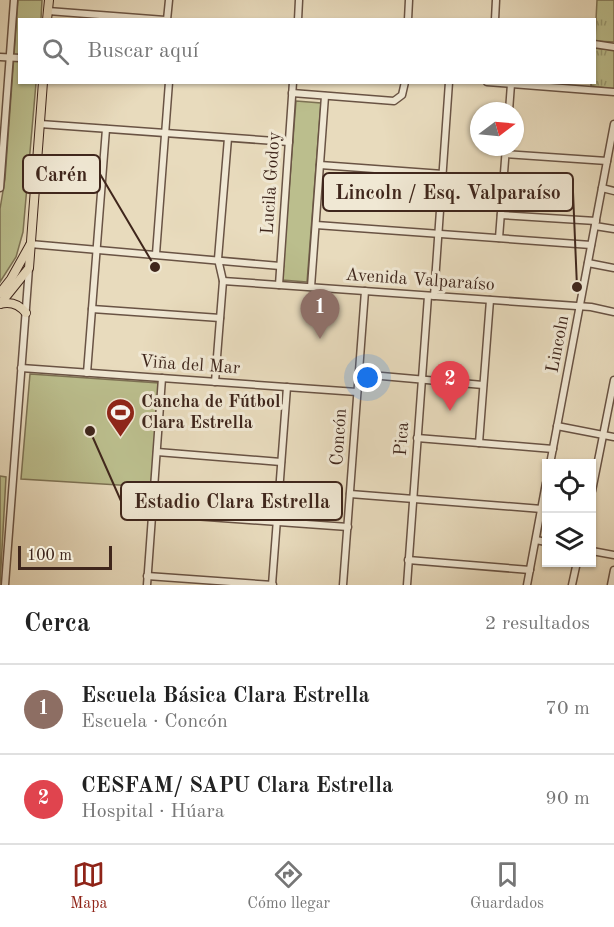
<!DOCTYPE html>
<html lang="es">
<meta charset="utf-8">
<style>
:root{--surface:#fff;--page:#f2f2f2;--text:#222;--muted:#767676;--line:#e0e0e0;--accent:#8f2418}
body{margin:0;font-family:"Old Standard TT",serif;background:var(--page);color:var(--text)}
.controls{position:absolute;right:18px;bottom:18px;display:grid;overflow:hidden;border-radius:0px;box-shadow:0 2px 4px #0004}
.controls button{width:54px;height:54px;display:grid;place-items:center;padding:0;border:0;border-bottom:2px solid var(--line);background:var(--surface);color:var(--text);font:30px sans-serif}
.compass{position:absolute;left:470px;top:102px;width:54px;height:54px;border-radius:50%;background:var(--surface);box-shadow:0 2px 4px #0004;rotate:74deg}
.scale{position:absolute;left:18px;bottom:15px;width:94px;box-sizing:border-box;padding-left:6px;border:3px solid #3f261c;border-top:0;font-size:16px;line-height:21px;white-space:nowrap;color:#3f261c;-webkit-text-stroke:4px #f0e8d4;paint-order:stroke}
.you{position:absolute;left:368px;top:378px;width:21px;height:21px;margin:-15px;border:4px solid #fff;border-radius:50%;background:#1a73e8;box-shadow:0 0 0 9px #1a73e833}
.badge{display:grid;place-items:center;width:39px;height:39px;border-radius:50%;background:var(--accent);color:#fff;font-size:20px;font-weight:700}
.pin{position:absolute;translate:-50% -50px;filter:drop-shadow(0 2px 3px #0008)}
.pin::after{content:'';position:absolute;top:32px;width:21px;height:18px;background:inherit;clip-path:polygon(0 0,100% 0,50% 100%)}
.list{margin:0;padding:0;list-style:none}
h2{display:flex;justify-content:space-between;align-items:center;height:78px;margin:0;padding:0 24px;font-size:26px}
h2 small{font-size:20px;font-weight:400;color:var(--muted)}
.list li{display:grid;grid-template-columns:39px 1fr auto;gap:18px;align-items:center;box-sizing:border-box;height:90px;padding:0 24px;border-top:2px solid var(--line)}
.list b{display:block;font-size:22px;white-space:nowrap}
.list p{margin:0;font-size:20px;white-space:nowrap;color:var(--muted)}
.list em{font-size:20px;font-style:normal;color:var(--muted)}
.icon{flex:none;width:33px;height:33px;fill:none;stroke:currentColor;stroke-width:2;stroke-linecap:round;stroke-linejoin:round}
.map{position:relative;flex:none;width:614px;height:585px;overflow:hidden}
.search{position:absolute;background:var(--surface);box-shadow:0 2px 4px #0004;left:18px;right:18px;top:18px;height:66px;display:flex;align-items:center;gap:15px;box-sizing:border-box;padding:0 21px;border-radius:0px;color:var(--muted);font-size:22px}
.sheet{height:258px;background:var(--surface)}
nav{display:flex;justify-content:space-around;align-items:center;box-sizing:border-box;height:84px;border-top:2px solid var(--line);background:var(--surface);font-size:16px;color:var(--muted)}
nav a{display:grid;justify-items:center;gap:3px}
nav .on{color:var(--accent)}
.map>svg:first-child{display:block}
</style>
<div class="map">
<svg width="614" height="585" viewBox="0 0 614 585">
<defs>
<pattern id="grass-tufts" width="24" height="20" patternUnits="userSpaceOnUse" patternTransform="scale(1.5)"><rect width="24" height="20" fill="#bbbe8d"/><path d="M3 7l-1-3M5 7V3M7 7l1-3M15 17l-1-3M17 17v-4M19 17l1-3" fill="none" stroke="#999a72"/></pattern>
</defs>
<rect width="100%" height="100%" fill="#e8dbbd"/>
<filter id="stains"><feTurbulence type="fractalNoise" baseFrequency=".00333" numOctaves="4"/><feColorMatrix values="0 0 0 0 .2 0 0 0 0 .09 0 0 0 0 .02 0 0 0 .5 -.17"/></filter>
<radialGradient id="worn" r=".72"><stop offset=".6" stop-color="#630" stop-opacity="0"/><stop offset="1" stop-color="#630" stop-opacity=".3"/></radialGradient>
<g fill="url(#grass-tufts)" stroke="#7d7254" stroke-width="1.5">
<polygon points="597,0 614,0 614,42 595,41"/>
<polygon points="595,48 614,50 614,89 591,86 591,83 594,82"/>
</g>
<g fill="#bbbe8d" stroke="#7d7254" stroke-width="1.5">
<polygon points="18,0 42,0 41,19 20,20 20,82 36,83 23,232 16,257 0,282 0,209 5,179"/>
<polygon points="296,101 321,103 307,282 282,280"/>
<polygon points="30,374 159,383 151,487 21,479"/>
<polygon points="0,476 6,477 0,585"/>
</g>
<g fill="none" stroke-linecap="round" stroke-linejoin="round">
<defs>
<g id="minor">
<polyline points="48,11 165,20"/>
<polyline points="167,20 169,0"/>
<polyline points="298,20 299,0"/>
<polyline points="408,20 409,0"/>
<polyline points="495,20 496,0"/>
<polyline points="594,44 614,47"/>
<polyline points="0,57 20,58"/>
<polyline points="487,82 614,92"/>
<polyline points="292,93 394,101 402,95 405,82"/>
<polyline points="509,111 511,84"/>
<polyline points="40,124 289,142"/>
<polyline points="506,154 607,161"/>
<polyline points="320,165 443,174"/>
<polyline points="0,188 14,0"/>
<polyline points="602,188 614,191"/>
<polyline points="501,215 596,221"/>
<polyline points="316,225 591,245"/>
<polyline points="595,226 614,229"/>
<polyline points="499,238 506,147"/>
<polyline points="30,244 280,266"/>
<polyline points="156,254 169,82"/>
<polyline points="588,263 614,268"/>
<polyline points="223,281 591,307 614,312"/>
<polyline points="279,285 293,82"/>
<polyline points="311,287 325,96"/>
<polyline points="434,296 449,82"/>
<polyline points="92,309 220,318"/>
<polyline points="21,368 357,392"/>
<polyline points="87,373 106,129"/>
<polyline points="359,374 483,385"/>
<polyline points="215,382 223,281 218,259 228,138"/>
<polyline points="557,426 614,437"/>
<polyline points="417,438 553,449"/>
<polyline points="479,443 490,300"/>
<polyline points="157,452 281,462"/>
<polyline points="550,464 614,124"/>
<polyline points="592,491 614,380"/>
<polyline points="350,494 542,509"/>
<polyline points="152,513 348,527"/>
<polyline points="536,540 546,542"/>
<polyline points="592,551 614,555"/>
<polyline points="408,560 530,570"/>
<polyline points="147,576 273,585"/>
<polyline points="5,585 29,268"/>
<polyline points="147,585 162,378"/>
<polyline points="272,585 287,387"/>
<polyline points="343,585 365,291"/>
<polyline points="407,585 428,296"/>
<polyline points="527,585 546,483"/>
<polyline points="572,585 577,562"/>
<polyline points="611,585 614,570"/>
</g>
<g id="major">
<polyline points="47,20 49,0"/>
<polyline points="0,293 11,279 30,245"/>
<polyline points="0,304 29,268 43,82"/>
<path d="M0 304C11 301 19 304 26 313"/>
</g>
</defs>
<use href="#minor" stroke="#695344" stroke-width="9"/>
<use href="#major" stroke="#3f261c" stroke-width="10"/>
<use href="#minor" stroke="#f0e8d4" stroke-width="6"/>
<use href="#major" stroke="#e8dbbd" stroke-width="8"/>
</g>
<defs>
<symbol id="stadium-pin" viewBox="-11 -11 22 30"><path d="M0 17L-7.5 6A9.5 9.5 0 1 1 7.5 6Z" fill="#8f2418" stroke="#f0e8d4"/><path d="M0-5a6.5 5 0 1 0 0 10a6.5 5 0 1 0 0-10ZM-3.5-1.8h7v3.6h-7Z" fill="#fff"/></symbol>
</defs>
<g fill-rule="evenodd">
<use href="#stadium-pin" x="104" y="396" width="33" height="45"/>
</g>
<g text-anchor="middle" dominant-baseline="central" stroke-width="6" stroke-linejoin="round" paint-order="stroke">
<g font-size="18" fill="#3f261c" stroke="#f0e8d4">
<text transform="translate(271 183) rotate(-86)">Lucila Godoy</text>
<text transform="translate(420 280) rotate(4)">Avenida Valparaíso</text>
<text transform="translate(558 344) rotate(-79)">Lincoln</text>
<text transform="translate(190 365) rotate(4)">Viña del Mar</text>
<text transform="translate(339 437) rotate(-86)">Concón</text>
<text transform="translate(402 439) rotate(-86)">Pica</text>
</g>
<g font-size="18" font-weight="bold" fill="#3f261c" stroke="#f0e8d4" text-anchor="start">
<text x="141" y="402">Cancha de Fútbol<tspan x="141" dy="21">Clara Estrella</tspan></text>
</g>
</g>
<path fill="none" stroke="#3f261c" stroke-width="2" d="M155 267L100 174M577 287L573 192M90 431L121 501"/>
<g fill="#3f261c" stroke="#f0e8d4" stroke-width="2">
<circle cx="155" cy="267" r="6"/>
<circle cx="577" cy="287" r="6"/>
<circle cx="90" cy="431" r="6"/>
</g>
<g fill="#f0e8d4" stroke="#3f261c" stroke-width="2">
<rect x="23" y="155" width="77" height="38" rx="6"/>
<rect x="323" y="173" width="250" height="38" rx="6"/>
<rect x="121" y="482" width="221" height="38" rx="6"/>
</g>
<g font-size="20" text-anchor="middle" font-weight="bold" fill="#3f261c">
<text x="61" y="181">Carén</text>
<text x="448" y="199">Lincoln / Esq. Valparaíso</text>
<text x="232" y="508">Estadio Clara Estrella</text>
</g>
<rect width="100%" height="100%" filter="url(#stains)"/>
<rect width="100%" height="100%" fill="url(#worn)"/>
</svg>
<div class="controls">
<button><svg class="icon" aria-label="locate" viewBox="0 0 24 24"><circle cx="12" cy="12" r="6"/><path d="M12 2v4M12 18v4M2 12h4M18 12h4"/></svg></button>
<button><svg class="icon" aria-label="layers" viewBox="0 0 24 24"><path d="M12 4l9 5-9 5-9-5zM3 14l9 5 9-5"/></svg></button>
</div>
<svg class="compass" viewBox="-18 -18 36 36"><path d="M0-13l5 13h-10z" fill="#e53935"/><path d="M0 13l5-13h-10z" fill="#767676"/></svg>
<div class="scale">100 m</div>
<div class="you"></div>
<div class="pin badge" style="left:320px;top:339px;background:#8d6e63">1</div>
<div class="pin badge" style="left:450px;top:411px;background:#e0444e">2</div>
<div class="search"><svg class="icon" aria-label="search" viewBox="0 0 24 24"><circle cx="10" cy="10" r="6"/><path d="M15 15l6 6"/></svg>Buscar aquí</div>
</div>
<section class="sheet">
<h2>Cerca<small>2 resultados</small></h2>
<ul class="list">
<li><span class="badge" style="background:#8d6e63">1</span><div><b>Escuela Básica Clara Estrella</b><p>Escuela · Concón</p></div><em>70 m</em></li>
<li><span class="badge" style="background:#e0444e">2</span><div><b>CESFAM/ SAPU Clara Estrella</b><p>Hospital · Húara</p></div><em>90 m</em></li>
</ul>
</section>
<nav>
<a class="on"><svg class="icon" aria-label="map" viewBox="0 0 24 24"><path d="M3 6l6-2 6 2 6-2v14l-6 2-6-2-6 2zM9 4v14M15 6v14"/></svg>Mapa</a>
<a><svg class="icon" aria-label="directions" viewBox="0 0 24 24"><path d="M12 3l9 9-9 9-9-9zM9 14v-3h6M13 9l2 2-2 2"/></svg>Cómo llegar</a>
<a><svg class="icon" aria-label="saved" viewBox="0 0 24 24"><path d="M7 4h10v16l-5-4-5 4z"/></svg>Guardados</a>
</nav>
